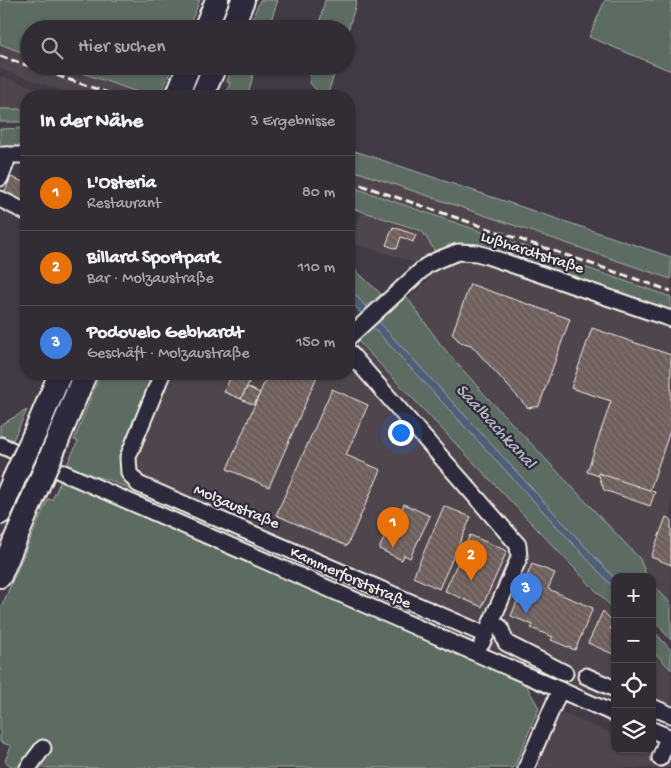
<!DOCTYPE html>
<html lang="de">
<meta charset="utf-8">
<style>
:root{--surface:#322c34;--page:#3d3840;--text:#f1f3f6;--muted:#a8a7ac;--line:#4d484f;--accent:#ff9aa2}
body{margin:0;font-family:"Gochi Hand",sans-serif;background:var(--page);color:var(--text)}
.controls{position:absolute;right:15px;bottom:15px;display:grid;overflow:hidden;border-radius:10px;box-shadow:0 1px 4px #0004}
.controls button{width:45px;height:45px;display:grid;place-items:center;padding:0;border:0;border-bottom:1px solid var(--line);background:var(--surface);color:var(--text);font:25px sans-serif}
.you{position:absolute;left:400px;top:432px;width:18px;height:18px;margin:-12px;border:4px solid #fff;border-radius:50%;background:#1a73e8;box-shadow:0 0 0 8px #1a73e833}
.badge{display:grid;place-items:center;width:32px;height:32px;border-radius:50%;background:var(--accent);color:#fff;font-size:16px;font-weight:700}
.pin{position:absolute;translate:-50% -41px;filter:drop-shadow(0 1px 2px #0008)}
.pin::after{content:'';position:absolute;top:26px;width:18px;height:15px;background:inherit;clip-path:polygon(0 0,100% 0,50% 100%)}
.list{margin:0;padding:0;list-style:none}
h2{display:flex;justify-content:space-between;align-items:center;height:65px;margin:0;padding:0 20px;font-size:21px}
h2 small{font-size:16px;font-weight:400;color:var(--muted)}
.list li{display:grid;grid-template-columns:32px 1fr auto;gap:15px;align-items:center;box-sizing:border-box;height:75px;padding:0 20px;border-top:1px solid var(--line)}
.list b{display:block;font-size:19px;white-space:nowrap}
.list p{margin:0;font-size:16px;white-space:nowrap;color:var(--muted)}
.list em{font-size:16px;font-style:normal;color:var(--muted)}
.icon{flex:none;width:28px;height:28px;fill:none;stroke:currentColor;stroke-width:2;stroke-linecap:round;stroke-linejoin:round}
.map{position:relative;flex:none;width:671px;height:768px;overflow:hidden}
.search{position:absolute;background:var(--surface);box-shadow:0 1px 4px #0004;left:20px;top:20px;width:335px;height:55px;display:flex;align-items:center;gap:12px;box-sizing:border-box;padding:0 18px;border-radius:28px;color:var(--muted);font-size:19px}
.panel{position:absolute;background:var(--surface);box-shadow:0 1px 4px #0004;left:20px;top:90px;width:335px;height:290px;border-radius:20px}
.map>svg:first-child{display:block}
</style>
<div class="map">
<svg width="671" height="768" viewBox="0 0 671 768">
<defs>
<pattern id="building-back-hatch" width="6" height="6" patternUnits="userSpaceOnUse" patternTransform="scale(1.25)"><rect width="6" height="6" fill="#6e5e5c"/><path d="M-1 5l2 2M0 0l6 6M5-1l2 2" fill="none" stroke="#837673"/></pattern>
</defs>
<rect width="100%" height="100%" fill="#423a46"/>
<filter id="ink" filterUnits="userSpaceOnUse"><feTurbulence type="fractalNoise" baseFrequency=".02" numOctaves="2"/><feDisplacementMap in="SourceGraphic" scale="10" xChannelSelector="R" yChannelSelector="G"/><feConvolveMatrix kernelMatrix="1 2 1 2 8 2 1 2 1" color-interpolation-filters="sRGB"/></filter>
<g filter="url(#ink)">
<g fill="#4f454d">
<polygon points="0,44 29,55 29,66 62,66 149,96 79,96 51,87 0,69"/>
<polygon points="0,76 50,93 49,96 26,96 26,109 0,109"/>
<polygon points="349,168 671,279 671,297 349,186"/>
<polygon points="362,212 422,231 435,250 447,246 460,244 485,247 671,312 671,617 652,596 652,577 636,577 639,560 441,345 408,300 430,278 413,262 350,242"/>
<polygon points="358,341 615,613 615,702 184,513 185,499 139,477 132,458 166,374 349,374 349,349"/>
<polygon points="652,653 671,673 671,726 652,718"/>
<polygon points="559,711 615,735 615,749 646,749 671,760 671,768 534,768"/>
</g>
<g fill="#5b6c64" stroke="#a8aea6">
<polygon points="0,0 200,0 188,29 29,29 29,55 0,44"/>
<polygon points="260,0 278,0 268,29 248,29"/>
<polygon points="325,0 357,0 346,37 346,29 318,29"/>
<polygon points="605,0 671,0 671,71 589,37"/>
<polygon points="62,66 173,66 163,89 162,88 157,96 149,96"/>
<polygon points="232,66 255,66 248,96 225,96 230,83 227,82"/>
<polygon points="309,66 337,66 327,96 321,96 310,83"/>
<rect x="0" y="109" width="26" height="13"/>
<polygon points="26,128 26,147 0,147 0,129"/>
<polygon points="349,149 671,257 671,279 349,169"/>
<path d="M349 186 671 297V312L485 247C467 244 453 244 435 251L422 231 349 207Z"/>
<polygon points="349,264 381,294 366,307 349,287"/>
<polygon points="402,295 406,296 441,345 488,398 640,559 647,577 615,577 615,579 377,320"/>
<polygon points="371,325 615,589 615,611 358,341 357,336"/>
<path d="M100 374H159L124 456C123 461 120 467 121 472 124 490 170 503 184 513L109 480 94 476 67 465 78 441 74 440Z"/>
<polygon points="27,410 13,440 0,435 0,425"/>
<path d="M62 478 523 680 539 708 514 768H35L22 764C16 768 9 767 5 761L11 746 0 742V610L48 499 52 500Z"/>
<polygon points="652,583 671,604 671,640 652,619"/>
<polygon points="652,629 671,650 671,670 652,650"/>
</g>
<polygon fill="#4d5e78" stroke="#9099a5" points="349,287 377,320 615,579 615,589 371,325 349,299"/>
<g fill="url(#building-back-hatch)" stroke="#f4f1e8">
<polygon points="11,177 26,183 26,205 3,195"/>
<polygon points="393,227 416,235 413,242 401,237 397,249 386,245"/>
<polygon points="470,284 570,319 539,406 528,408 471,345 460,342 452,334"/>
<polygon points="592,328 671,355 671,428 649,493 587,472 611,401 571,388"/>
<polygon points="232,374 253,374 241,399 224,392"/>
<polygon points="268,374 318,374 269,487 227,469"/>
<polygon points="247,387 260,393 254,405 241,399"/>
<polygon points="332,389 368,405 346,455 381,470 347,546 276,515"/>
<polygon points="598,473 655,492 650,506 604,490"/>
<polygon points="404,504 430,516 410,558 404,555 402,560 379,549 393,519 396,521"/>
<polygon points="444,506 471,517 439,589 413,577"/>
<polygon points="666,517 671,519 671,565 651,557"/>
<polygon points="470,535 507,551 482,607 445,591"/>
<polygon points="532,564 555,573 548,589 593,608 575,650 551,640 553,637 531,628 533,625 511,616"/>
<polygon points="603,611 613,622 610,629 615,631 613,654 588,643"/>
</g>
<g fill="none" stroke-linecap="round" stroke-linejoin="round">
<defs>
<g id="minor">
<polyline points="0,155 26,155"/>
<polyline points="0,178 6,163 7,155"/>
<polyline points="0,199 26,212"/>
<polyline points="349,337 426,266 437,260 458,252 477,253 487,256 671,319"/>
<polyline points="349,352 518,545 519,558 482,643"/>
<polyline points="162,374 128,457 129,473 138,484 486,635"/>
<polyline points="0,445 615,714"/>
<polyline points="491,623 500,627 506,643 565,673"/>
<polyline points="586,676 615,689"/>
<polyline points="652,707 671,715"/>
<polyline points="652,730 671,738"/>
<polyline points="660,758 668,737"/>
<polyline points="28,768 43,748"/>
<polyline points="526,768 560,690"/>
</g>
<g id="highway">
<polyline points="205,29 217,0"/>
<polyline points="231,29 243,0"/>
<polyline points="177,96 189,66"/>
<polyline points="202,96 215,66"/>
<polyline points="35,433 60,374"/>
<polyline points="56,444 85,374"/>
<polyline points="0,513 14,479"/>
<polyline points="0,576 37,488"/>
</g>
</defs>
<use href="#minor" stroke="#f4f1e8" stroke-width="19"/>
<use href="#highway" stroke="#f4f1e8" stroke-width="26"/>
<use href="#minor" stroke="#2f2a3d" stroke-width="15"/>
<use href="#highway" stroke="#2f2a3d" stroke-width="22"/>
<g stroke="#f4f1e8" stroke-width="3" stroke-dasharray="8 4" stroke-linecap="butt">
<polyline points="0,56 117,96"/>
<polyline points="349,181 671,291"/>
</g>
<defs>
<g id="highway-bridge">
<polyline points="14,479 35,433"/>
<polyline points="37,488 56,444"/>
</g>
</defs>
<use href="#highway-bridge" stroke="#f4f1e8" stroke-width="26" stroke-linecap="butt"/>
<use href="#highway-bridge" stroke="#2f2a3d" stroke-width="22"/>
</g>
</g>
<g text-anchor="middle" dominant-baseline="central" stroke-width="4.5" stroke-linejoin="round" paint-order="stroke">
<g font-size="16" fill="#f4f1e8" stroke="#2f2a3d">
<text transform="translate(532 254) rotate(18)">Lußhardtstraße</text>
<text transform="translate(236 508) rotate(23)">Molzaustraße</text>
<text transform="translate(350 579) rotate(24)">Kammerforststraße</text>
</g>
<g font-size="18" font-style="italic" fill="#b1b6bb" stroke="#2f2a3d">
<text transform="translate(495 427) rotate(47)">Saalbachkanal</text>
</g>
</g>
</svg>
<div class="controls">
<button>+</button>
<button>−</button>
<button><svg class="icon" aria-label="locate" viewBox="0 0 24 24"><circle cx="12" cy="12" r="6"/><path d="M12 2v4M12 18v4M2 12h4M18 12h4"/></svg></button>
<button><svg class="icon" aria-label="layers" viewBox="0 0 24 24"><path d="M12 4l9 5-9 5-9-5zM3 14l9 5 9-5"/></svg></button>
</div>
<div class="you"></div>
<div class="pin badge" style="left:393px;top:548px;background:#e8710a">1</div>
<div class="pin badge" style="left:471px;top:581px;background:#e8710a">2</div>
<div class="pin badge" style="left:526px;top:614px;background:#3f7fe0">3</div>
<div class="search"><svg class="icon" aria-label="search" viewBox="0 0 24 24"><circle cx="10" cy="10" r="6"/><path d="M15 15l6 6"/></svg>Hier suchen</div>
<section class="panel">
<h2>In der Nähe<small>3 Ergebnisse</small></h2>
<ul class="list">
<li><span class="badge" style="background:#e8710a">1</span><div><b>L'Osteria</b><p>Restaurant</p></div><em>80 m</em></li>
<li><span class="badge" style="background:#e8710a">2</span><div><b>Billard Sportpark</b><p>Bar · Molzaustraße</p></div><em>110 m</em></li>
<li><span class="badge" style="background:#3f7fe0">3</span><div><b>Podovelo Gebhardt</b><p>Geschäft · Molzaustraße</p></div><em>150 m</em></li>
</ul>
</section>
</div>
